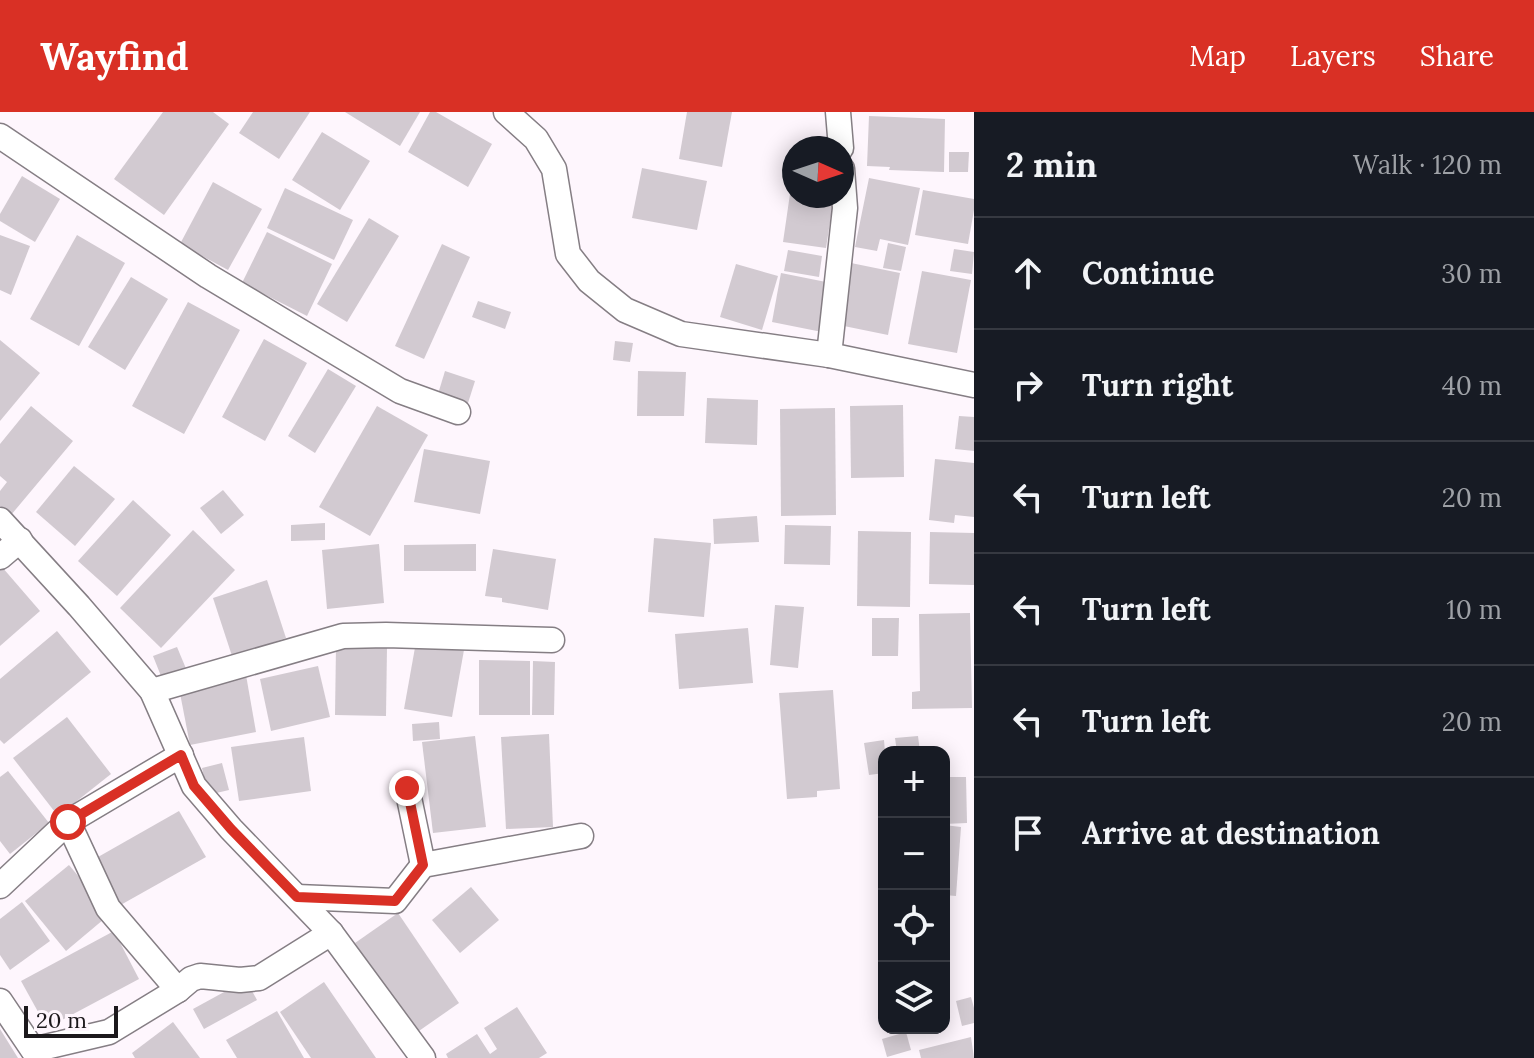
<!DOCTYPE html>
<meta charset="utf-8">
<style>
:root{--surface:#171b24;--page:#242831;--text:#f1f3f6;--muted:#9ea1a6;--line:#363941;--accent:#d93025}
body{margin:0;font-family:Lora,serif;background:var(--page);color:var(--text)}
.controls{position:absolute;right:24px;bottom:24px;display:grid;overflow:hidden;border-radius:16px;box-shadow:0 4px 20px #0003}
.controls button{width:72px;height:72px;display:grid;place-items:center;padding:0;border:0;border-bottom:2px solid var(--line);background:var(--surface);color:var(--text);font:40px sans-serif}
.compass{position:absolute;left:782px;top:24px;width:72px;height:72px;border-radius:50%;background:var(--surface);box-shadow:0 4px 20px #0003;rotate:93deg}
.scale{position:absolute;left:24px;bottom:20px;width:94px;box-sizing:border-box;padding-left:8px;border:4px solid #1c191c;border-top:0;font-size:22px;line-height:28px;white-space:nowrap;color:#1c191c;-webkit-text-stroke:6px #fef6fd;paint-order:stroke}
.stop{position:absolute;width:24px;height:24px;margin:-18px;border:6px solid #d93025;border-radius:50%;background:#fff}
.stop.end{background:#d93025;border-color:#fff;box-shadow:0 2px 8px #0008}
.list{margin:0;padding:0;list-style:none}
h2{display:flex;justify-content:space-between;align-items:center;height:104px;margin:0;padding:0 32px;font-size:34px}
h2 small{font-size:26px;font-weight:400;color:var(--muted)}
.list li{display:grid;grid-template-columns:52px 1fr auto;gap:24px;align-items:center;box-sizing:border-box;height:112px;padding:0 32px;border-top:2px solid var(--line)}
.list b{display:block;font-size:30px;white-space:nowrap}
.list em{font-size:26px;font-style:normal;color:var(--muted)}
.icon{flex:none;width:44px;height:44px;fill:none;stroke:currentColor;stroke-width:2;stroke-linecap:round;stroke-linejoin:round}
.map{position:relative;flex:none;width:974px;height:946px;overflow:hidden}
header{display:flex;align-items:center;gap:48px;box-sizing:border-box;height:112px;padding:0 40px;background:var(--accent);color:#fff}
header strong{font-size:38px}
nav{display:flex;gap:44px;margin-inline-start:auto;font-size:28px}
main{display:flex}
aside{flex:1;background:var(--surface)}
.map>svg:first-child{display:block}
</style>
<header>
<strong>Wayfind</strong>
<nav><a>Map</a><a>Layers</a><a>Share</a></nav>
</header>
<main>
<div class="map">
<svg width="974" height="946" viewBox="0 0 974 946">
<rect width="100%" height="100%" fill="#fef6fd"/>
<g fill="#d2cad1">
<polygon points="163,0 213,0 229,12 164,103 114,67"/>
<polygon points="253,0 310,0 279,47 239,21"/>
<polygon points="345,0 420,0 400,34"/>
<polygon points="430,0 436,0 492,32 468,75 408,40"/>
<polygon points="687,0 732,0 722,55 679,47"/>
<polygon points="869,4 945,7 944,60 889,58 890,55 867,54"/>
<polygon points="322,20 370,49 340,98 292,68"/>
<polygon points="949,40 969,40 968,60 949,60"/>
<polygon points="642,56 707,69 697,118 632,106"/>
<polygon points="22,64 60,87 35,130 0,109 0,102"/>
<polygon points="869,66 920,76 908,133 880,127 877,139 855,135"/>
<polygon points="213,70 262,97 228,158 180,132"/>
<polygon points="791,75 794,75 794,84 834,84 826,136 783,130"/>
<polygon points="285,76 353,108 334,148 267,116"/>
<polygon points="923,78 974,87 974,98 968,132 915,123"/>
<polygon points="369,106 399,124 347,210 317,192"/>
<polygon points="267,120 332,152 307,204 242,171"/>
<polygon points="0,123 30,134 11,183 0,178"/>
<polygon points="77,123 125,151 79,234 30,207"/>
<polygon points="888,131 906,135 901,159 883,156"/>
<polygon points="442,132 470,145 424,247 395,234"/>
<polygon points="954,137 974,140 972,162 950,159"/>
<polygon points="788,138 822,144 819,165 784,159"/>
<polygon points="851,151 900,161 888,223 839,213"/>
<polygon points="736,152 778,164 762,218 720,205"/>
<polygon points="922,159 971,168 957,241 908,232"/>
<polygon points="781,161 831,171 822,220 772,210"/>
<polygon points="131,165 168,187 125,258 88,235"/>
<polygon points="478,189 511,200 505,217 472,205"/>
<polygon points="188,190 240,218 184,322 132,294"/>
<polygon points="264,227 307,251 265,329 222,305"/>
<polygon points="0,228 40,261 0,309"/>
<polygon points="615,229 633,231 630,250 613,248"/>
<polygon points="328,257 356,274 315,341 288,324"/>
<polygon points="445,259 475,269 468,291 438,282"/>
<polygon points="638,259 686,260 684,304 637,304"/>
<polygon points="707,286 758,288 757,333 705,331"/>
<polygon points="903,293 904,365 851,366 850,294"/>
<polygon points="31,294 73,329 11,403 0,394 0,379 7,370 0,364 0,332"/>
<polygon points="377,294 428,323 370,424 319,395"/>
<polygon points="835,296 836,403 781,404 780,297"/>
<polygon points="959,304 974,305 974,339 955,337"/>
<polygon points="424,337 490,349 480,402 414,390"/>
<polygon points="935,347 974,351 974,405 955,403 954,411 929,408"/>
<polygon points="74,354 115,387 75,434 36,400"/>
<polygon points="223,378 244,403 221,422 200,396"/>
<polygon points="133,388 171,423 117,484 78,449"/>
<polygon points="757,404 759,430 714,432 713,407"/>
<polygon points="325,411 325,428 291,429 291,413"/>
<polygon points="785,413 831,414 830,453 784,452"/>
<polygon points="193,418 235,458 161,536 120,496"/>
<polygon points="858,419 911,420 910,495 857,494"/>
<polygon points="930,420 974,421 974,473 929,472"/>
<polygon points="654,426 711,431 704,505 648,500"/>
<polygon points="379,432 384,491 327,497 322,438"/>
<polygon points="476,432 476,459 404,459 404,433"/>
<polygon points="493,437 556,447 548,498 502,490 502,486 485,484"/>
<polygon points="2,455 40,499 0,534 0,457"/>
<polygon points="267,468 286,526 232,544 213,486"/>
<polygon points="775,493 804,495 798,556 770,553"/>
<polygon points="970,501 972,596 912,597 912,580 920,579 919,502"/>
<polygon points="872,506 899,506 898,544 872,544"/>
<polygon points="748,516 753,571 679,577 675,522"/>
<polygon points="57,519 91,560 4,632 0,628 0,567"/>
<polygon points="416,530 464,538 452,605 404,597"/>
<polygon points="336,534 387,535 386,604 335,603"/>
<polygon points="177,535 187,559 163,569 153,544"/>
<polygon points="479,548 530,549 530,603 479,603"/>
<polygon points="533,549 555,550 554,603 532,603"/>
<polygon points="318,554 330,605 271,619 260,567"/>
<polygon points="246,563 256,620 190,633 179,576"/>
<polygon points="833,578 840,677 817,679 817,685 787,687 779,581"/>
<polygon points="67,605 111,662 58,704 13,646"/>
<polygon points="439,610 440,627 413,629 412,612"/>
<polygon points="549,622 553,715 506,717 501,625"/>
<polygon points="475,624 486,715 433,721 422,630"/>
<polygon points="918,624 920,640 897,640 895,626"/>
<polygon points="304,625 311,679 239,689 231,635"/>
<polygon points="884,628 885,640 884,640 884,661 869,663 864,631"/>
<polygon points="222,651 229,678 208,683 202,656"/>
<polygon points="8,659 49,711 10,742 0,729 0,665"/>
<polygon points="944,665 966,665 967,711 944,712"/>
<polygon points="179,699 206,745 117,795 91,749"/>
<polygon points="944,713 961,715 956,784 944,783"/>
<polygon points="69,753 110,802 66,839 25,789"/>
<polygon points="471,775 499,808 460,841 432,808"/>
<polygon points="22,790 50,829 10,858 0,843 0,807"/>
<polygon points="398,801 459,891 416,921 355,831"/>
<polygon points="114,819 139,867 47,916 21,869"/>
<polygon points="246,868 257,888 204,917 193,897"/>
<polygon points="324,870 376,946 311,946 280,900"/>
<polygon points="971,885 974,896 974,911 962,914 956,889"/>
<polygon points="517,895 547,941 539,946 448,946 446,942 477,922 490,942 497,937 484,916"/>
<polygon points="277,899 304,946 237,946 226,928"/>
<polygon points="173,910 200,946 135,946 132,941"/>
<polygon points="0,917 18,946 0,946"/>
<polygon points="906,920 911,938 887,945 882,927"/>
<polygon points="971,925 974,946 921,946 919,938"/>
</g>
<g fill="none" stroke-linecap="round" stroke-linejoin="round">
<defs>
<g id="minor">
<polyline points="506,0 536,27 554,57 568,142 589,169 625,198 681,222 829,243 974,273"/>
<polyline points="838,0 841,36"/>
<polyline points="0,24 208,164 278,206 400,279 458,300"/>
<polyline points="829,243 845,96 842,57"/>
<polyline points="0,408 79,494 152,579 194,674 231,717 331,821 423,946"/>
<polyline points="0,445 20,428"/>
<polyline points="152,579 343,524 386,523 552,528"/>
<polyline points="407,676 423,753"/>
<polyline points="68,710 108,796 178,878"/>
<polyline points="0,774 68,710 181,643"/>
<polyline points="297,785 395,789 423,753 581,724"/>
<polyline points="0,889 33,938 109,920 178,878 191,867 200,864 240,868 259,866 331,821"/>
</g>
</defs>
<use href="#minor" stroke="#857e84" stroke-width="27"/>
<use href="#minor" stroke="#fff" stroke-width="24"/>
</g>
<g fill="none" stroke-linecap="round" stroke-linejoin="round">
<polyline stroke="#d93025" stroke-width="10" points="68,710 181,643 194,674 231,717 297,785 395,789 423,753 407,676"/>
</g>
</svg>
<div class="controls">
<button>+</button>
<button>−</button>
<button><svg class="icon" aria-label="locate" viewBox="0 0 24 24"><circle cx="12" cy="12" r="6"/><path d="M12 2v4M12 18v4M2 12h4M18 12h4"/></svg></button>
<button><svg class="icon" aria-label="layers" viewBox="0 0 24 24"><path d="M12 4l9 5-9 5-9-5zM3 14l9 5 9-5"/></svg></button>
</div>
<svg class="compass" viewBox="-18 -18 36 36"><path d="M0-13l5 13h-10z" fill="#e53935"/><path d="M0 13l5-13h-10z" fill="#9ea1a6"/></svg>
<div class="scale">20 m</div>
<div class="stop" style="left:68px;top:710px"></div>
<div class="stop end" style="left:407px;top:676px"></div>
</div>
<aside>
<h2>2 min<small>Walk · 120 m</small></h2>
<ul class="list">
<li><svg class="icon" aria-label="ahead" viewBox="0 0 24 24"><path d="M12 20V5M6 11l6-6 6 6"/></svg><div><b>Continue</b></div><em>30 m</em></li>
<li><svg class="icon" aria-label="right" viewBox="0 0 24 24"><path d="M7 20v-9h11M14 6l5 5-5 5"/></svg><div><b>Turn right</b></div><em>40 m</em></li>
<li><svg class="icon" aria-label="left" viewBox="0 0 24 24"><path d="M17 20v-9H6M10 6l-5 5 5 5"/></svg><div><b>Turn left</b></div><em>20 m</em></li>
<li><svg class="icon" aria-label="left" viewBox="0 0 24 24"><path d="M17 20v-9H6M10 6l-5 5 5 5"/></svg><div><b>Turn left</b></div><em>10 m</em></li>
<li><svg class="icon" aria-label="left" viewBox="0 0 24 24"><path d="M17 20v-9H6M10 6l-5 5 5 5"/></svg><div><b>Turn left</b></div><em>20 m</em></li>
<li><svg class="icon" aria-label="arrive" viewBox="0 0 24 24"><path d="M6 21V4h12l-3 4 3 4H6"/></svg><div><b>Arrive at destination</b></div></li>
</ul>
</aside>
</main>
